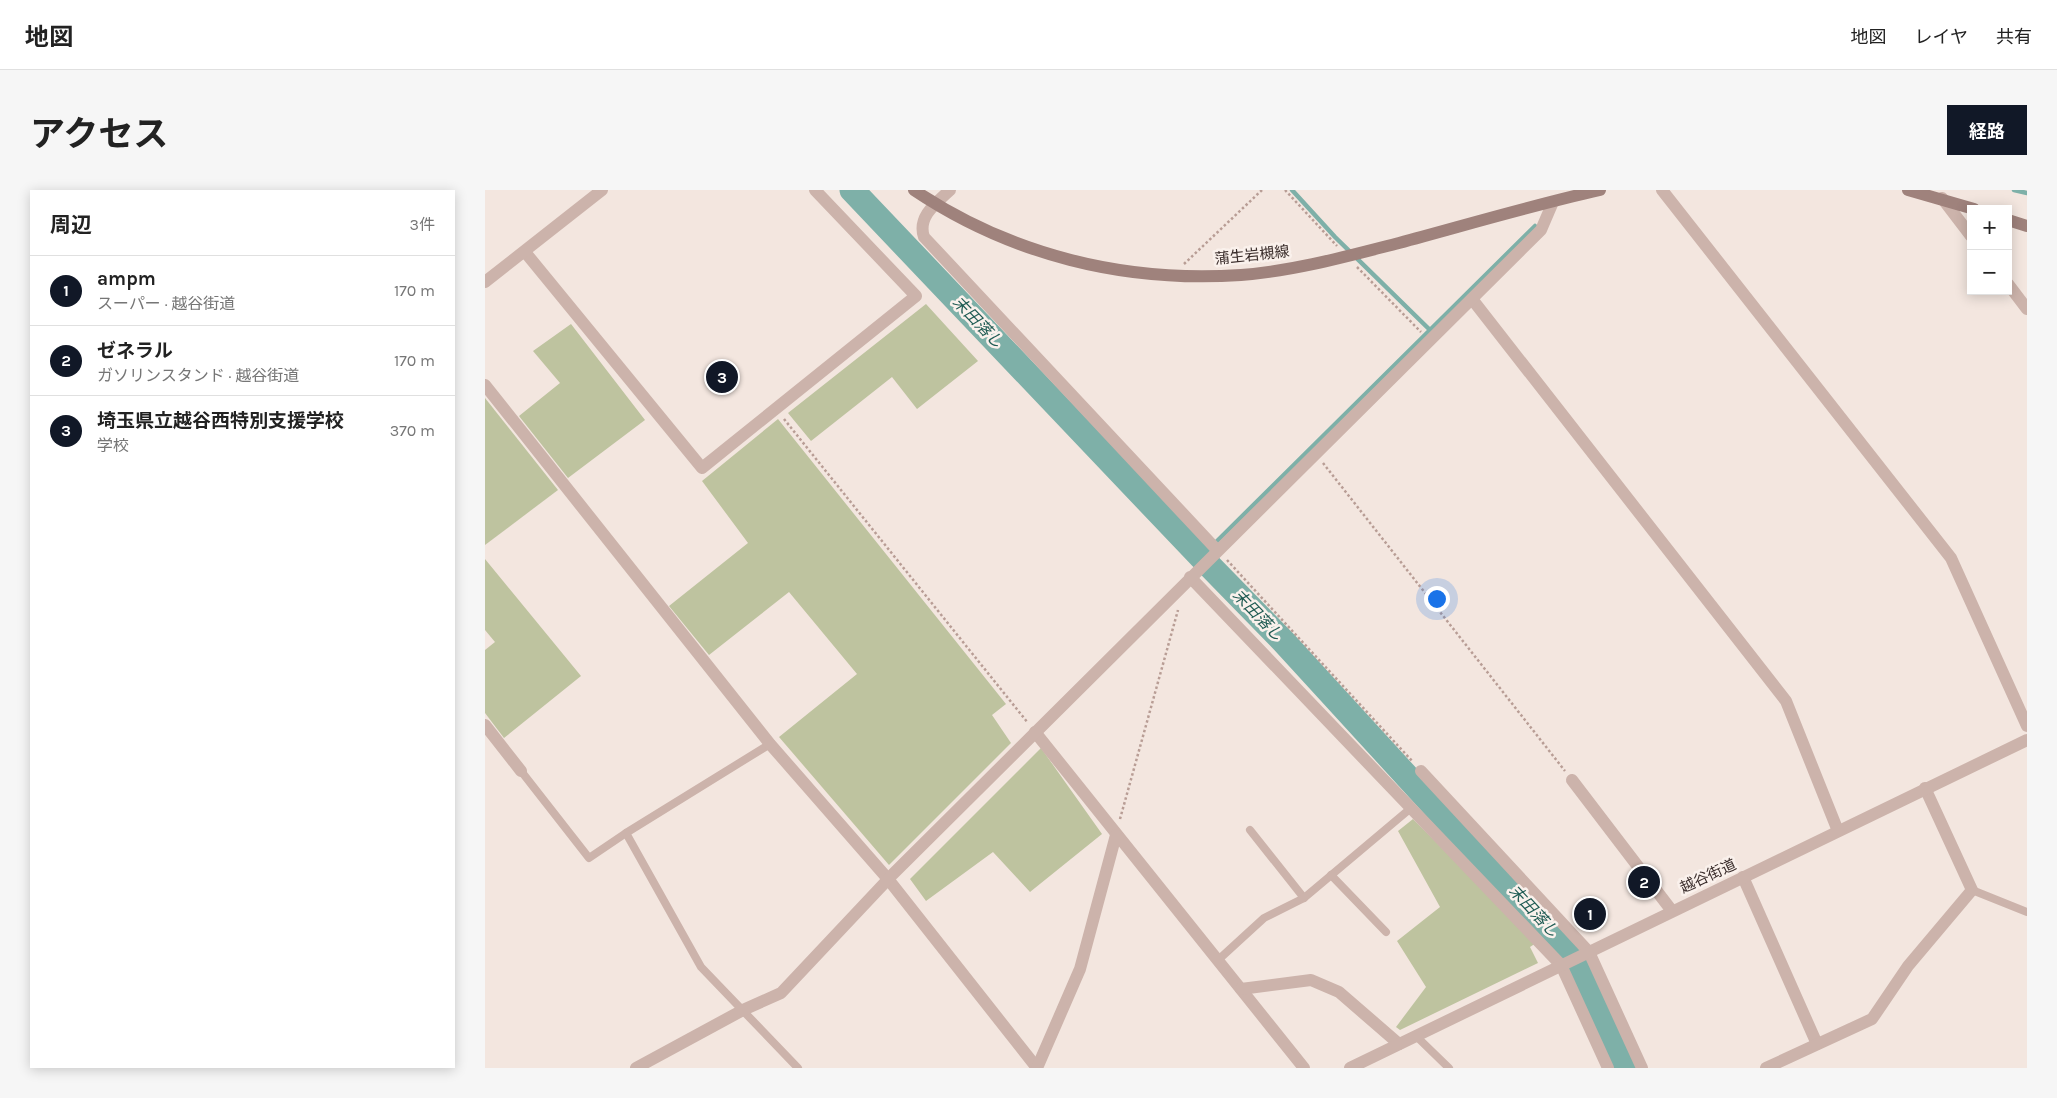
<!DOCTYPE html>
<html lang="ja">
<meta charset="utf-8">
<style>
:root{--surface:#fff;--page:#f6f6f6;--text:#222;--muted:#767676;--line:#e0e0e0;--accent:#111827}
body{margin:0;font-family:Karla,"Noto Sans JP",sans-serif;background:var(--page);color:var(--text)}
.controls{position:absolute;right:15px;top:15px;display:grid;overflow:hidden;border-radius:0px;box-shadow:0 2px 12px #0003}
.controls button{width:45px;height:45px;display:grid;place-items:center;padding:0;border:0;border-bottom:1px solid var(--line);background:var(--surface);color:var(--text);font:25px sans-serif}
.you{position:absolute;left:951px;top:408px;width:18px;height:18px;margin:-12px;border:4px solid #fff;border-radius:50%;background:#1a73e8;box-shadow:0 0 0 8px #1a73e833}
.badge{display:grid;place-items:center;width:32px;height:32px;border-radius:50%;background:var(--accent);color:#fff;font-size:16px;font-weight:700}
.pin{position:absolute;translate:-50% -50%;border:2px solid #fff;box-shadow:0 1px 5px #0006}
.list{margin:0;padding:0;list-style:none}
h2{display:flex;justify-content:space-between;align-items:center;height:65px;margin:0;padding:0 20px;font-size:21px}
h2 small{font-size:16px;font-weight:400;color:var(--muted)}
.list li{display:grid;grid-template-columns:32px 1fr auto;gap:15px;align-items:center;box-sizing:border-box;height:70px;padding:0 20px;border-top:1px solid var(--line)}
.list b{display:block;font-size:19px;white-space:nowrap}
.list p{margin:0;font-size:16px;white-space:nowrap;color:var(--muted)}
.list em{font-size:16px;font-style:normal;color:var(--muted)}
.map{position:relative;flex:none;width:1542px;height:878px;overflow:hidden;border-radius:0px}
header{display:flex;align-items:center;gap:30px;box-sizing:border-box;height:70px;padding:0 25px;background:var(--surface);border-bottom:1px solid var(--line)}
header strong{font-size:24px}
nav{display:flex;gap:28px;margin-inline-start:auto;font-size:18px}
.intro{display:flex;align-items:center;justify-content:space-between;box-sizing:border-box;height:120px;padding:0 30px}
h1{margin:0;font-size:35px}
.button{padding:12px 22px;border-radius:0px;background:var(--accent);color:#fff;font-size:18px;font-weight:700}
main{display:flex;gap:30px;padding:0 30px}
aside{flex:1;background:var(--surface);border-radius:0px;box-shadow:0 2px 12px #0003}
.map>svg:first-child{display:block}
</style>
<header>
<strong>地図</strong>
<nav><a>地図</a><a>レイヤ</a><a>共有</a></nav>
</header>
<div class="intro"><h1>アクセス</h1><a class="button">経路</a></div>
<main>
<aside>
<h2>周辺<small>3件</small></h2>
<ul class="list">
<li><span class="badge">1</span><div><b>ampm</b><p>スーパー · 越谷街道</p></div><em>170 m</em></li>
<li><span class="badge">2</span><div><b>ゼネラル</b><p>ガソリンスタンド · 越谷街道</p></div><em>170 m</em></li>
<li><span class="badge">3</span><div><b>埼玉県立越谷西特別支援学校</b><p>学校</p></div><em>370 m</em></li>
</ul>
</aside>
<div class="map">
<svg width="1542" height="878" viewBox="0 0 1542 878">
<rect width="100%" height="100%" fill="#f3e6df"/>
<g fill="#bec39f">
<polygon points="441,114 493,171 432,219 407,187 326,251 303,223"/>
<polygon points="86,134 160,230 83,288 34,226 75,193 48,161"/>
<polygon points="0,208 73,300 0,355"/>
<polygon points="293,229 521,514 507,525 526,553 404,675 294,547 372,484 304,402 224,465 184,416 263,353 217,291"/>
<polygon points="0,369 96,486 19,548 0,523 0,460 10,452 0,440"/>
<polygon points="556,558 617,644 545,702 508,662 441,711 425,689"/>
<polygon points="928,629 1051,753 1045,757 1053,773 915,840 911,837 941,797 912,751 955,717 913,641"/>
</g>
<g fill="none" stroke-linecap="round" stroke-linejoin="round">
<g stroke="#7eb0a8" stroke-width="4.5">
<polyline points="807,0 850,47 945,140"/>
<polyline points="1529,0 1542,3"/>
<polyline points="716,367 1050,36"/>
</g>
<polyline stroke="#7eb0a8" stroke-width="25" points="367,0 716,367 799,452 971,640 1075,749 1096,781 1139,878"/>
<g stroke="#b89d95" stroke-width="2.5" stroke-dasharray="2.5 2.5" stroke-linecap="butt">
<polyline points="800,0 852,56"/>
<polyline points="699,74 777,0"/>
<polyline points="872,77 936,142"/>
<polyline points="299,229 543,533"/>
<polyline points="838,273 1080,581"/>
<polyline points="742,370 928,572"/>
<polyline points="635,629 693,420"/>
</g>
<g stroke="#ccb3ab" stroke-width="8">
<polyline points="36,581 104,668 141,643 285,554"/>
<polyline points="765,640 819,708"/>
<polyline points="141,643 216,777 313,878"/>
<polyline points="846,685 901,742"/>
<polyline points="1487,700 1542,722"/>
<polyline points="732,771 779,728 819,708 926,618"/>
<polyline points="931,846 964,878"/>
</g>
<g stroke="#ccb3ab" stroke-width="12">
<path d="M465 0C451 13 432 27 439 47L732 360"/>
<polyline points="1177,0 1466,368 1542,536"/>
<polyline points="1457,8 1486,46"/>
<polyline points="40,62 217,278 431,106 330,0"/>
<polyline points="1523,94 1542,119"/>
<polyline points="987,109 1301,511 1353,641"/>
<polyline points="0,195 285,554 403,689 552,878"/>
<polyline points="705,387 1076,775 1123,878"/>
<polyline points="0,535 36,581"/>
<polyline points="550,542 819,878"/>
<polyline points="936,581 1104,762 1157,878"/>
<polyline points="1087,590 1187,721"/>
<polyline points="1258,687 1332,854"/>
<polyline points="756,799 826,790 854,802 914,854"/>
<polyline points="151,878 258,820 296,803 408,684 1056,40 1068,12"/>
<polyline points="552,878 595,779 631,645"/>
<polyline points="1281,878 1387,829 1423,776 1487,700 1440,598"/>
</g>
<g stroke="#ccb3ab" stroke-width="12">
<polyline points="0,92 117,0"/>
<polyline points="865,878 1542,550"/>
</g>
<g stroke="#9f827c" stroke-width="12">
<path d="M429 0C526 65 639 93 756 85 809 81 863 66 914 53 981 35 1048 15 1115 0"/>
<polyline points="1423,0 1489,19"/>
<polyline points="1523,30 1542,36"/>
</g>
</g>
<g text-anchor="middle" dominant-baseline="central" stroke-width="5" stroke-linejoin="round" paint-order="stroke">
<g font-size="15" fill="#392c2a" stroke="#faf1ec">
<text transform="translate(767 65) rotate(-6)">蒲生岩槻線</text>
<text transform="translate(1223 686) rotate(-25)">越谷街道</text>
</g>
<g font-size="16" font-style="italic" fill="#1f5b53" stroke="#faf1ec">
<text transform="translate(493 132) rotate(46)">末田落し</text>
<text transform="translate(773 425) rotate(46)">末田落し</text>
<text transform="translate(1049 721) rotate(47)">末田落し</text>
</g>
</g>
</svg>
<div class="controls">
<button>+</button>
<button>−</button>
</div>
<div class="you"></div>
<div class="pin badge" style="left:1105px;top:724px">1</div>
<div class="pin badge" style="left:1159px;top:692px">2</div>
<div class="pin badge" style="left:237px;top:187px">3</div>
</div>
</main>
